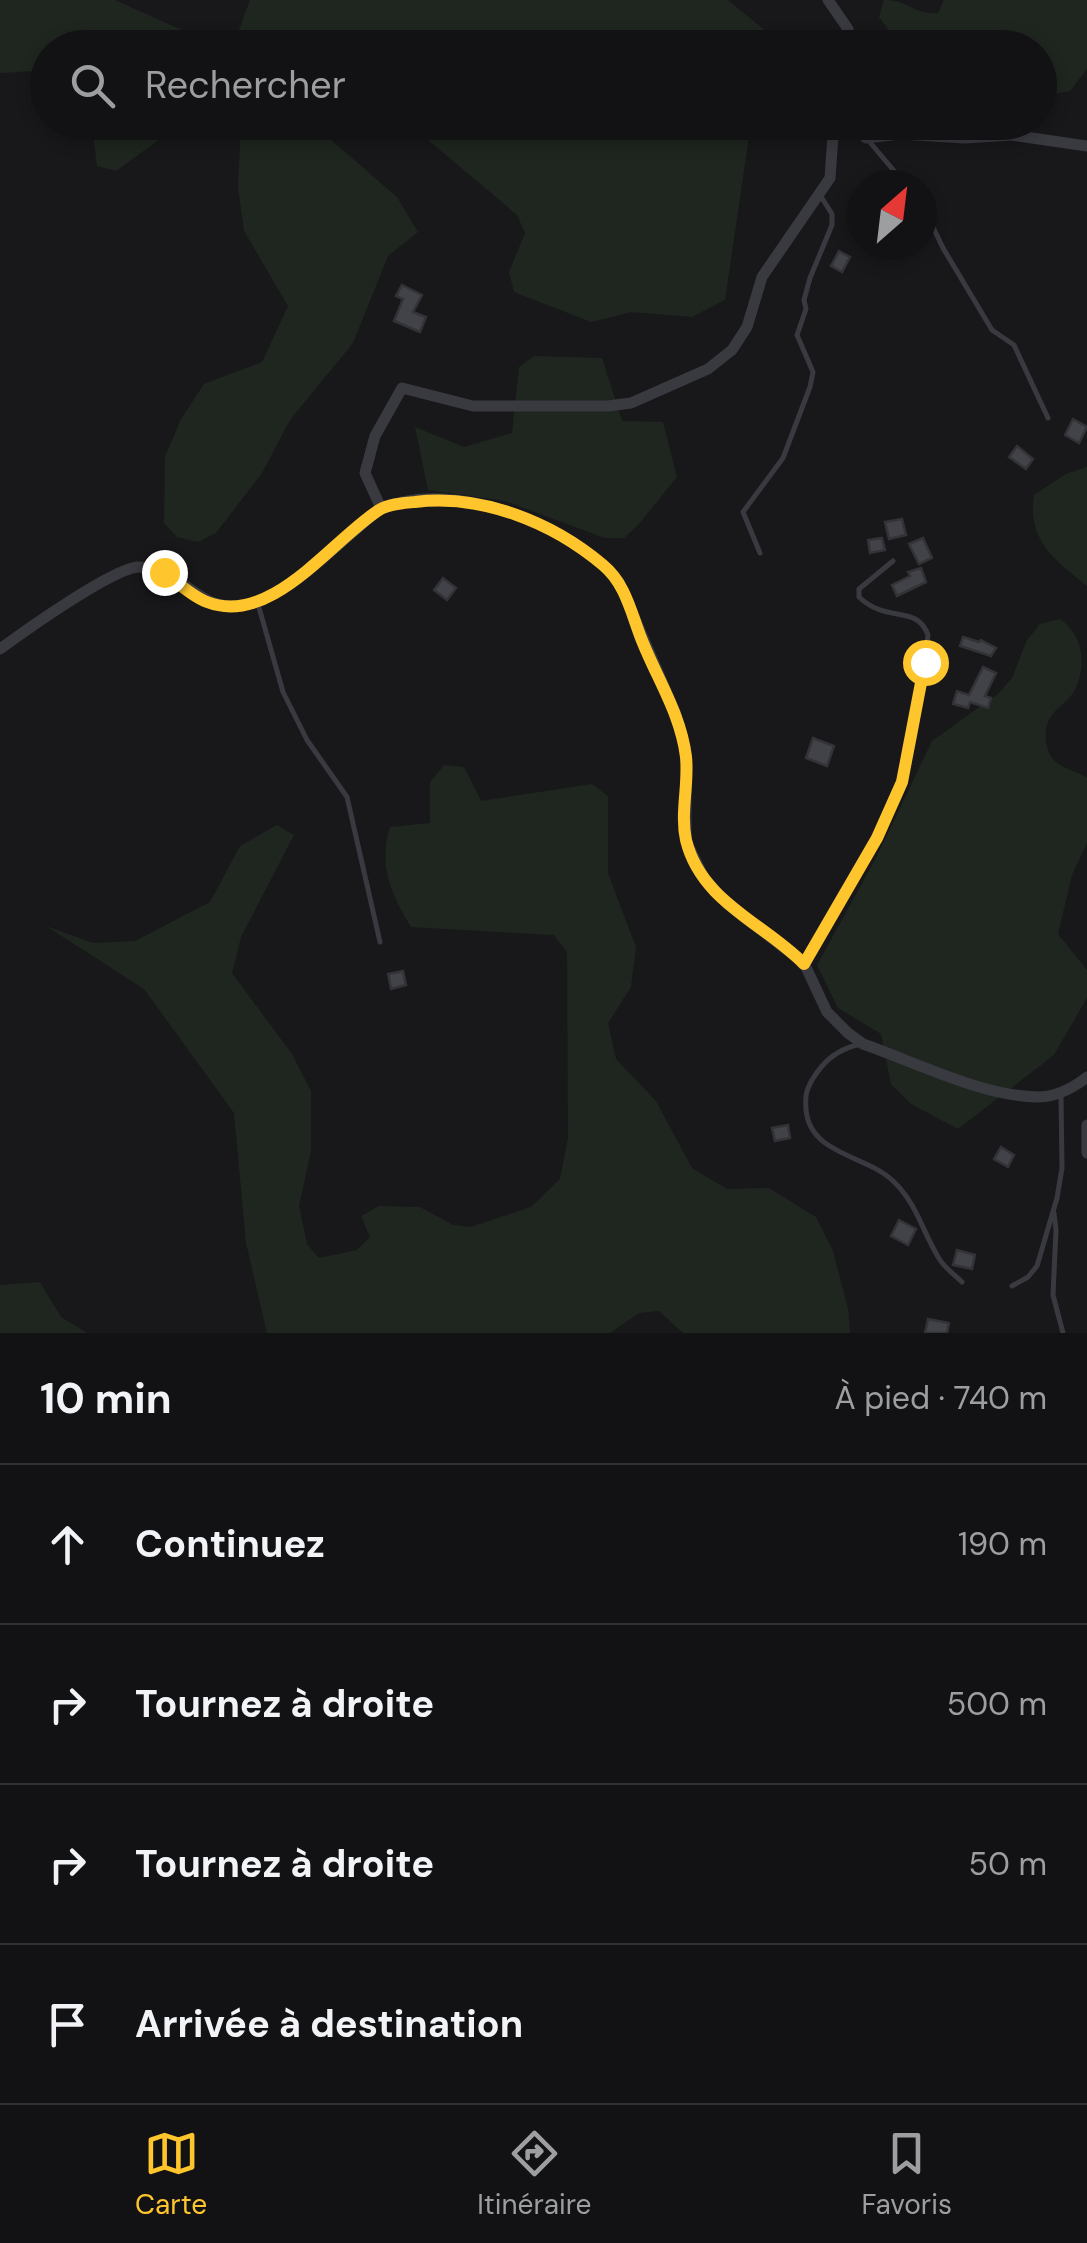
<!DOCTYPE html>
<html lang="fr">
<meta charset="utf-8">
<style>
:root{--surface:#121214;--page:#1b1b1d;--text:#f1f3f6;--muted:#9c9ea0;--line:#313234;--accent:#fec62c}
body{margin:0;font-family:"DM Sans",sans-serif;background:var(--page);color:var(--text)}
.compass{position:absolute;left:847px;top:170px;width:90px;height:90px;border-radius:50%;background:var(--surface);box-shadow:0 5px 15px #0003;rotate:28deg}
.stop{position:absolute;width:30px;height:30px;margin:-22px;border:8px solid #fec62c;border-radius:50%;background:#fff}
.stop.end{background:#fec62c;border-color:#fff;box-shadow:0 2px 10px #0008}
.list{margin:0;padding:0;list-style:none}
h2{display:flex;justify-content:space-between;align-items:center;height:130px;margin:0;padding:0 40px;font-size:42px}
h2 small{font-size:32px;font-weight:400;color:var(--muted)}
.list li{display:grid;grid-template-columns:65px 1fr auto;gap:30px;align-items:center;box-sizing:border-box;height:160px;padding:0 40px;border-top:2px solid var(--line)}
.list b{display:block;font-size:38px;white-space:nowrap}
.list em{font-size:32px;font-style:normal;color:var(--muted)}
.icon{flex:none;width:55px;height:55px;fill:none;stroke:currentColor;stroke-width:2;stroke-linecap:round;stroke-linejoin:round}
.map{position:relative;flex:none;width:1087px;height:1333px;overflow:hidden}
.search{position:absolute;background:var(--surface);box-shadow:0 5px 15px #0003;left:30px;right:30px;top:30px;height:110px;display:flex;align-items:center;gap:25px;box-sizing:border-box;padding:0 35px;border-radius:55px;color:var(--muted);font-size:38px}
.sheet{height:770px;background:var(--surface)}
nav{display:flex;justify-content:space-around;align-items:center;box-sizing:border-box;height:140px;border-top:2px solid var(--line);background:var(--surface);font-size:28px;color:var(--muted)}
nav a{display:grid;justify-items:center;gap:5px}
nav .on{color:var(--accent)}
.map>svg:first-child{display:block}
</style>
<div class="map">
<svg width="1087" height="1333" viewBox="0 0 1087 1333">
<rect width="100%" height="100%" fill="#18181b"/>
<g fill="#1e261f">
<polygon points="0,0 115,0 215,45 236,38 250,0 728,0 768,33 769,47 48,48 47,75 35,71 0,73"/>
<path d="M884 0C911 0 912 15 938 13L944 0H1087V69L1070 91 1040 96V48L958 47 959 43 932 30 919 46 901 47 879 17Z"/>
<polygon points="92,123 92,122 167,123 164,136 116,171 97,166"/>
<polygon points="241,123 322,123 322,132 397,197 418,232 388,256 353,343 290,420 262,473 216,533 198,542 177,537 164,523 165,457 181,419 204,384 262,362 288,306 244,231 238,188"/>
<polygon points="408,123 751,123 725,300 692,317 631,312 591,322 514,292 509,272 525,233 517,215"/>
<polygon points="534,356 602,358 622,421 663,422 677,477 638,525 624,538 605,538 505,501 428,490 415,427 464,447 512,433 519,367"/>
<path d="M1087 467V586C1055 560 1027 541 1034 495L1066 474Z"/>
<path d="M1060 619C1083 635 1087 664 1075 690 1069 701 1055 708 1049 720 1043 731 1045 748 1052 758 1059 767 1077 772 1087 777V843L1072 875 1058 934 1087 970V998L1054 1055 958 1129 911 1104 891 1084 881 1034 838 1008 817 965 877 856 932 741 999 693 1012 678 1027 640 1040 624Z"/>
<path d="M444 765 464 767 481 801 592 784 608 796V873L636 947 631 987 608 1023 616 1059 656 1101 692 1168 727 1189 769 1188 816 1217 833 1251 848 1309 850 1333H683L659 1311 639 1313 610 1333H267L246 1243 234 1113 144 989 46 926 93 943 135 941 210 902 240 846 277 825 294 835 241 937 232 973 292 1054 311 1091V1151L299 1206 307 1244 319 1258 357 1250 370 1237 361 1216 379 1206 420 1207 453 1225 471 1227 531 1207 560 1179 568 1138 567 952 554 935 411 927C391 894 378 866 390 827L430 823V782Z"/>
<polygon points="40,1282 61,1317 87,1333 0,1333 0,1285"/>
</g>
<g fill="#424348" stroke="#323237" stroke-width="2.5">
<polygon points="839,251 850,257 842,272 831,266"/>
<polygon points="402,285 422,295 413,312 426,317 420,332 394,321 403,299 396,296"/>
<polygon points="1073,419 1087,427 1079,443 1065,435"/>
<polygon points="1017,446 1033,459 1026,469 1009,457"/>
<polygon points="902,519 906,535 889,539 885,522"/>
<polygon points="882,538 885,550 870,553 868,540"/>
<polygon points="923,538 932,558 919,564 909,544"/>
<polygon points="921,568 926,582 897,596 892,585 910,576 908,572"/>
<polygon points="443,578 456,588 447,600 434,590"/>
<polygon points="963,637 979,642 981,640 996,648 991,656 960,646"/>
<polygon points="983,667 996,673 985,696 991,698 988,708 970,702 968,708 953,704 957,691 969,695"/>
<polygon points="813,738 834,746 827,766 806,758"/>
<polygon points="403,971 406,985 391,989 388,974"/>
<polygon points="788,1125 790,1138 775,1141 772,1128"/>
<polygon points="1001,1147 1014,1155 1008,1167 994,1159"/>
<polygon points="899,1220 916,1229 908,1245 891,1236"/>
<polygon points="957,1250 975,1255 972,1269 953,1265"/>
<polygon points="928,1319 949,1323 947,1333 925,1333"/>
</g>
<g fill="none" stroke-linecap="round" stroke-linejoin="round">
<g stroke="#393940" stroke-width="5">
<polyline points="868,140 906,185"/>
<polyline points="922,204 943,248 992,330 1014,345 1048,418"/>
<polyline points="760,553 743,512 783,458 810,387 813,372 797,335 806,309 804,300 810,278 832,225 832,214 820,195"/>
<polyline points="258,604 283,692 307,740 347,797 380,942"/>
<path d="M805 961C835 901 875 848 901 786 917 747 923 678 928 635 917 604 887 624 859 597V589L893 561"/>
<path d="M861 1044C838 1049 824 1060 812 1080 806 1091 805 1096 806 1109 809 1154 865 1155 892 1180 918 1204 922 1232 940 1260 945 1268 955 1275 962 1282"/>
<polyline points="1054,1213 1056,1230 1053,1295 1063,1333"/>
<polyline points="1012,1286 1028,1277 1037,1266 1057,1198 1062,1168 1061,1096"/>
</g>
<g stroke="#393940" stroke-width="11">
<polyline points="828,0 848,29 840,48"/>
<polyline points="848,122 866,138 900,134 965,138 1012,135 1087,146"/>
<polyline points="381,508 365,473 375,436 402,388 473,406 608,406 631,403 708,369 732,350 747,327 762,277 830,178 834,122"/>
<path d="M0 649C26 630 109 571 137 567 144 567 153 568 159 571 194 583 203 614 248 604 286 597 330 551 360 526 367 520 375 511 383 508 453 478 574 526 619 582L675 712 686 753V841L703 876 727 904 804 963 827 1012 848 1033 863 1044C915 1062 982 1096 1037 1097 1056 1097 1073 1088 1087 1077"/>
<polyline points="1087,1125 1087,1153"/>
</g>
</g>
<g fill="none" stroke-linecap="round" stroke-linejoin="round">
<path stroke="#fec62c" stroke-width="12" d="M164 572C176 581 191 596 207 602 271 627 331 541 379 510 388 504 403 503 415 502 482 494 552 522 603 565 625 583 631 612 641 638 656 677 681 714 686 757 689 784 680 813 686 840 701 902 764 923 804 964L877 838 902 782 925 662"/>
</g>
</svg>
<svg class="compass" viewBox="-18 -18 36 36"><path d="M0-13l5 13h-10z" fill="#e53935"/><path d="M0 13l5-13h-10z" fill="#9c9ea0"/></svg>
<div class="stop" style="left:925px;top:662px"></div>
<div class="stop end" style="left:164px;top:572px"></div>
<div class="search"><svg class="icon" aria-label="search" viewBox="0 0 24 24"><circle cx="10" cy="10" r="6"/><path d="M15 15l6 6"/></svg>Rechercher</div>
</div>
<section class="sheet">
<h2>10 min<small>À pied · 740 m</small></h2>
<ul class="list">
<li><svg class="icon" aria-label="ahead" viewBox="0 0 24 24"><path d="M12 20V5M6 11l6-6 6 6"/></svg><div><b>Continuez</b></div><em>190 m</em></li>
<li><svg class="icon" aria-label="right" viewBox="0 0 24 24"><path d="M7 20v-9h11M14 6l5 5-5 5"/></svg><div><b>Tournez à droite</b></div><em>500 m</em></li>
<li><svg class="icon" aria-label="right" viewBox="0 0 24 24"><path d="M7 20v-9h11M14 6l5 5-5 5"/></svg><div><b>Tournez à droite</b></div><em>50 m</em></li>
<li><svg class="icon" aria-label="arrive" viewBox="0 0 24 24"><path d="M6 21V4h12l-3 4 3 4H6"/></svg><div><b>Arrivée à destination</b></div></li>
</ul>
</section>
<nav>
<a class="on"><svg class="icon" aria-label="map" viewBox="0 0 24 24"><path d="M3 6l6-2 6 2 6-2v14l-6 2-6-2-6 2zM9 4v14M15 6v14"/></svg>Carte</a>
<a><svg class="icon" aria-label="directions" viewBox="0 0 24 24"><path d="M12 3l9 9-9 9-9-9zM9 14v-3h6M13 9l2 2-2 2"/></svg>Itinéraire</a>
<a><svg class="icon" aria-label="saved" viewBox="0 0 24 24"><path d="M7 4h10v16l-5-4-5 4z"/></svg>Favoris</a>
</nav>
